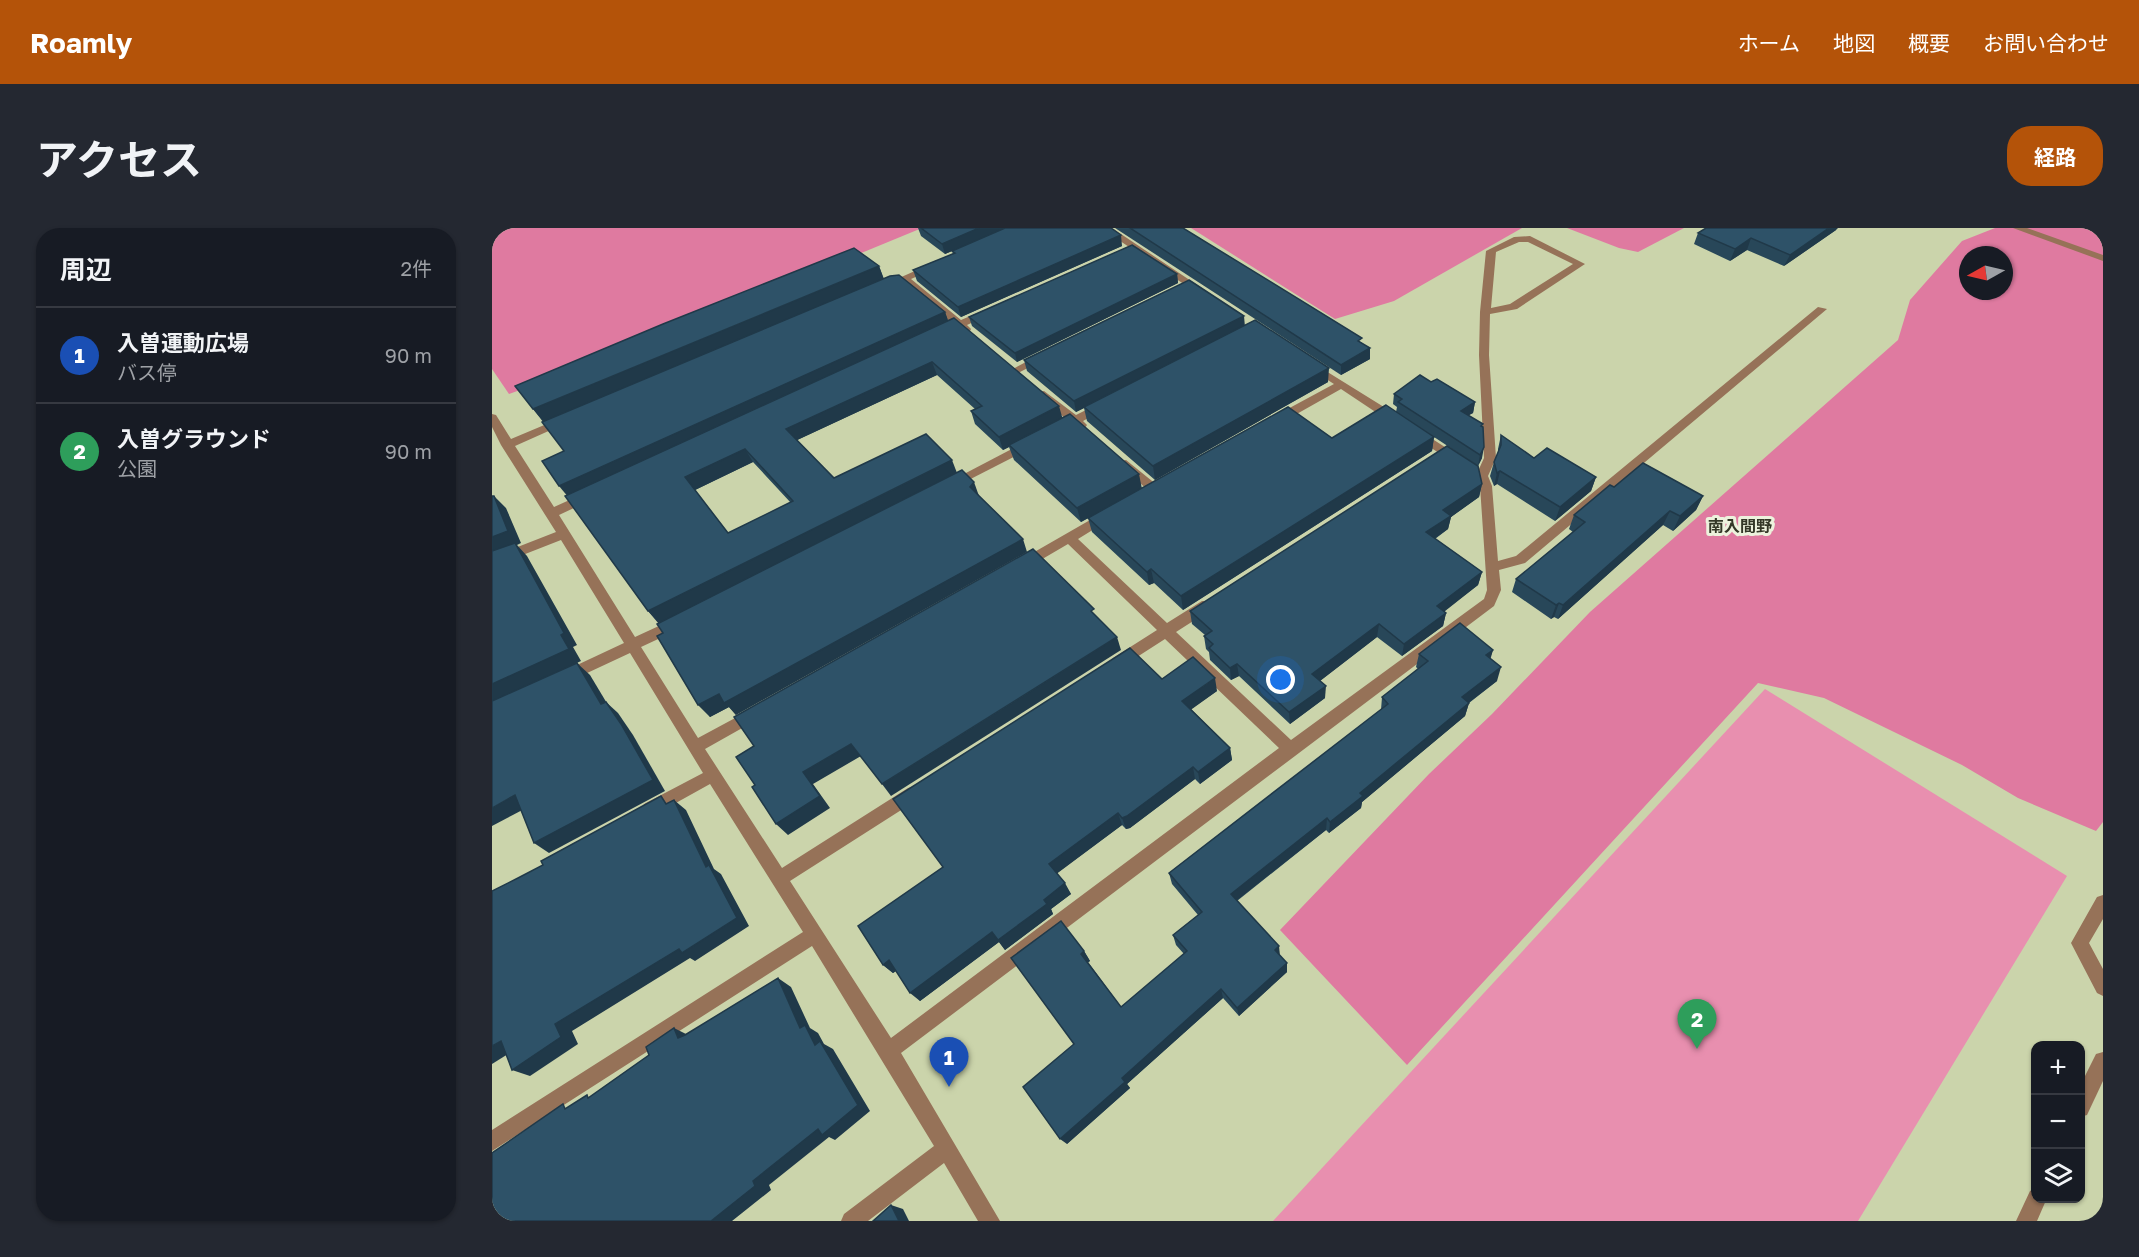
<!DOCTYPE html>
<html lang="ja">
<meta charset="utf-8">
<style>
:root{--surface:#171b24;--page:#242831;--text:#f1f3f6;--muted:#9ea1a6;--line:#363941;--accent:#b45309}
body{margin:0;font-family:"Golos Text","Noto Sans JP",sans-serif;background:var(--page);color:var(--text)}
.controls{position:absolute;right:18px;bottom:18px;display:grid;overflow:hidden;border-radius:12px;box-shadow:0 2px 4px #0004}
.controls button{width:54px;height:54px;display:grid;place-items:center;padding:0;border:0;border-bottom:2px solid var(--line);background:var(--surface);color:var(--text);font:30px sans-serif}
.compass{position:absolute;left:1467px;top:18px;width:54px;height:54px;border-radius:50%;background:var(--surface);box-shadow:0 2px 4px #0004;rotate:262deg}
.you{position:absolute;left:789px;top:452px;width:21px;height:21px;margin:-15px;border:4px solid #fff;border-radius:50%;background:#1a73e8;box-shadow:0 0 0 9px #1a73e833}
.badge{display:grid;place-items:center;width:39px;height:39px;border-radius:50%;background:var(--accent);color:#fff;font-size:20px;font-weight:700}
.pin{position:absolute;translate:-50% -50px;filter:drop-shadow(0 2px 3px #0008)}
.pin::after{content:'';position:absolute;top:32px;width:21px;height:18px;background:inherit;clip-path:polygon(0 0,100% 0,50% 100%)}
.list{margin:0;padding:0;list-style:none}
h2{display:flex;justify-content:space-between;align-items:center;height:78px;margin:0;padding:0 24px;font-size:26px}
h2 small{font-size:20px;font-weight:400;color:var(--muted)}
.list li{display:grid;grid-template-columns:39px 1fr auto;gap:18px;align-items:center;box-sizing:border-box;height:96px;padding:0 24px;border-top:2px solid var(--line)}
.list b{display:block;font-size:22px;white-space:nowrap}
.list p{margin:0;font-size:20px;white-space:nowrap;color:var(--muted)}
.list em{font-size:20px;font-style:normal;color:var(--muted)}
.icon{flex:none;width:33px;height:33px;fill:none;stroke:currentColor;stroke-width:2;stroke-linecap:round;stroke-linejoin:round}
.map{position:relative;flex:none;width:1611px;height:993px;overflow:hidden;border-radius:24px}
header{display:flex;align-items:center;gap:36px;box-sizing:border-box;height:84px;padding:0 30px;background:var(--accent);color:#fff}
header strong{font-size:28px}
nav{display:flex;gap:33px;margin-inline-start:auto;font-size:21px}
.intro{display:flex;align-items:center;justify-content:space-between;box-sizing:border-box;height:144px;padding:0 36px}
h1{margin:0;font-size:42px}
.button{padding:15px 27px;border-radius:24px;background:var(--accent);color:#fff;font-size:21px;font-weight:700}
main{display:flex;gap:36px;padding:0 36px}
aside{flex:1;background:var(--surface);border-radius:24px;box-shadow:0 2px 4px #0004}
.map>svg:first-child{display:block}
</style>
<header>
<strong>Roamly</strong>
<nav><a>ホーム</a><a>地図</a><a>概要</a><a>お問い合わせ</a></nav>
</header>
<div class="intro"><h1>アクセス</h1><a class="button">経路</a></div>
<main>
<aside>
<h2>周辺<small>2件</small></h2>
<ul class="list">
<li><span class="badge" style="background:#1a4fb4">1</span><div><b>入曽運動広場</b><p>バス停</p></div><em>90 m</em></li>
<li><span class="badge" style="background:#2e9e5b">2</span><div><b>入曽グラウンド</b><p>公園</p></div><em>90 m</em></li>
</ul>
</aside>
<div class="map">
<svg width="1611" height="993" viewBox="0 0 1611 993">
<rect width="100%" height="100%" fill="#cbd4ab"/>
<polygon fill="#e88faf" points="1273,461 1575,648 1366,993 781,993"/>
<g fill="#df7aa0" fill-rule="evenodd">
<polygon points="0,0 430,0 100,136 17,166 0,141"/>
<polygon points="699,0 1030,0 902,73 843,91"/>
<polygon points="1075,0 1192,0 1146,24 1127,20"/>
<path d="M1503 0H1611V594L1604 603 1526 570 1470 537 1332 470 1266 455 915 837 788 702 937 546 1000 486 1098 384 1406 112 1418 72 1470 13ZM1476 27H1512V63H1476Z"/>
</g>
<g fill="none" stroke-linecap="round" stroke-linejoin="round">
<g fill="#967258" fill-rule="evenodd">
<polygon points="609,0 620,0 714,63 705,65"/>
<polygon points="1521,0 1535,0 1611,27 1611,33"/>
<path d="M1038 8 1093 36 1025 81 998 86 997 127 1004 230 996 248 1000 258 1006 333 1024 328 1326 79 1335 81 1033 335 1007 342 1009 362 1002 378 409 825 508 993H486L452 935 376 993H349L352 986 442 918 320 718 0 923V902L311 704 218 556 164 586 158 588 152 586 150 581 152 576 211 545 138 425 78 453H68L66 449 68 445 132 415 69 312 0 339V329L64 304 9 217 0 199V186L4 187 19 211 69 190 73 189 79 193 23 218 62 279 93 265H101L103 268 101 271 67 287 143 409 182 391H192L194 395 192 399 149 419 206 510 258 482H268L270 486 268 490 213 521 290 640 416 560 422 558 428 560 430 565 428 570 298 653 399 810 787 520 673 411 631 438H621L619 434 621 430 665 402 576 316 535 340H525L523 337 525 334 612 284H620L622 287 620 290 586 311 675 395 710 373H720L722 377 720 381 684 404 799 512 992 371 995 362 988 258 985 250 918 206 920 203H928L987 241 992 230 987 127 988 84 994 23 1022 9ZM1027 14H1036L1081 36 1018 76 999 80 1004 24Z"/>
<polygon points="441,35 446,38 444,40 419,51 469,92 497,80 502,83 501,85 475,97 479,101 478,103 467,101 451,107 446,104 461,96 411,54 394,61 389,58"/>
<polygon points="549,126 554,129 553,131 528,144 524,145 519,142"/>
<polygon points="821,135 908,189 908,195 900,195 849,161 787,196 779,196 779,190 842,156 817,140 816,138"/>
<polygon points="552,163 584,187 608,175 612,174 618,178 591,193 595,197 593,200 589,201 582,197 570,204 562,204 562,198 575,192 548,168 548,164"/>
<polygon points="537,212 541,213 541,219 461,260 453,260 451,257"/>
<polygon points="634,232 665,257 667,260 665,263 657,263 630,239 630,233"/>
<polygon points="1611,667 1611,691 1597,715 1611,741 1611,768 1605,765 1579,715 1605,669"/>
<polygon points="1611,824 1611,853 1595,887 1588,889 1588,858 1604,826"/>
<polygon points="1544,960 1544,970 1555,970 1545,993 1524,993 1538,963"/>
</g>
</g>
<g fill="#284759" fill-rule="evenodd">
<polygon points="426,0 619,0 630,18 469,89 425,53 421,42 461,26 460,23 453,26 429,8"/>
<polygon points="623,0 691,0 870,115 878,131 849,147"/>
<polygon points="1344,2 1292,38 1255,22 1238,33 1202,16 1206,5"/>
<path d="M387 38 392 51 453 84 456 93 570 189 650 260 840 210 904 184 905 179 901 176 902 166 939 154 983 174 981 185 976 187 990 199V230L986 238 942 209 940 223 691 382 662 355 657 357 600 304 596 290 589 294 522 232 517 219 511 222 483 196 479 183 483 181 445 147 305 212 342 250 244 487 237 479 218 489 171 405 167 395 156 383 75 267 72 223 51 193 41 181ZM261 234 299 275 236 305 203 262Z"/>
<polygon points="685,46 686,55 525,134 480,98 477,89"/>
<polygon points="752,88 752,98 836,154 663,252 595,193 592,180 584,184 535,143 532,132"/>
<polygon points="1009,207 1042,230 1104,249 1099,263 1063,293 1005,256 1002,258 998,248 1002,234 1006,225 1006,221"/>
<polygon points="990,256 987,269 959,289 956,301 943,311 990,344 986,357 952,383 954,385 951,398 910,428 885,409 828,453 833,470 798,496 747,448 739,452 718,432 717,424 714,421 712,408 713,407 700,396 698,383"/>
<polygon points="1122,259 1211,268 1204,282 1181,303 1171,297 1066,391 1062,389 1059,391 1020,364 1024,351 1081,304 1077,301 1082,287"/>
<polygon points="1001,422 998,430 1005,453 977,475 973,488 870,574 869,580 837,605 834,602 745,673 788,728 795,735 795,744 747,788 731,770 635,856 638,860 575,916 582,816 592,723 598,733 596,734 629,779 692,726 684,717 681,707 706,687 680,656 677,645 889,482 890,469 926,441 924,439 927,426"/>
<polygon points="670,451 725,463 699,481 738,520 740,532 708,556 703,551 638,600 634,601 630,597 565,645 579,666 559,681 561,686 513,722 507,714 428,773 404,743 401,745 391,737 451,639"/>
</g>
<g fill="#203949">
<polygon points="487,0 515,0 453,26 450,16"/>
<polygon points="1337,0 1346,0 1344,2 1292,38 1298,27"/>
<polygon points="629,7 630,18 469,89 466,79"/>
<polygon points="1259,10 1255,22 1238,33 1243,21"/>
<polygon points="387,38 392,52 52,195 41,181"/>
<polygon points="685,46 686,55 525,134 523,125"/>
<polygon points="453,84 457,95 77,270 67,258"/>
<polygon points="752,88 753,99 592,179 592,180 584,184 582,173"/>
<polygon points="878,120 878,131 849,147 849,137"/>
<polygon points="440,134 445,147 301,214 294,201"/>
<polygon points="837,140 836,154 663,252 661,238"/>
<polygon points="983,174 981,185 967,193 969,183"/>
<polygon points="567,178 571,192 517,217 517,219 511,222 507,209"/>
<polygon points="942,209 940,223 691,382 689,368"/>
<polygon points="992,219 990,230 986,238 988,227"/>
<polygon points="253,221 261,234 203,262 193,249"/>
<polygon points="460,232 465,245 167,396 156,383"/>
<polygon points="1008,243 1005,256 1002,258 1005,245"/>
<polygon points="647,246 650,261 589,294 585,280"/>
<polygon points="1104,249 1099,263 1063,293 1068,279"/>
<polygon points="482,254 487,268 478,259"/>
<polygon points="990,256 987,269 959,289 956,301 932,318 934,304 951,282"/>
<polygon points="2,268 14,280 29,315 25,317 35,328 85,417 81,419 89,433 0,475 0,309"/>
<polygon points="1211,268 1204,282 1181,303 1188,288"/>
<polygon points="1178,283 1171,297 1066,391 1071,377"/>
<polygon points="531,311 535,324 244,487 237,479 218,489 206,477"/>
<polygon points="659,341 662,355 657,357 655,344"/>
<polygon points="990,344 986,357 943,391 945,378"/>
<polygon points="1067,375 1062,389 1059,391 1064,377"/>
<polygon points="954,385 951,398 910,428 912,416"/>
<polygon points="887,396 885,409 820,459 820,446"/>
<polygon points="625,409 629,422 399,568 390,556"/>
<polygon points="1001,422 997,436 994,427"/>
<polygon points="85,435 98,447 122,487 109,476"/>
<polygon points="745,436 747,448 739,452 738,440"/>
<polygon points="1009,439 1005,453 967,482 970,469"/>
<polygon points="723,450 725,463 693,486 690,473"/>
<polygon points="834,458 833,470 798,496 797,484"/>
<polygon points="114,474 126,485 141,507 173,563 57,625 42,615"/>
<polygon points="977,475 973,488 870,574 869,580 837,605 838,594 868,565"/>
<polygon points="359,516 369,528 321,556 338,580 296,607 284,596 311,544"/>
<polygon points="738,520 740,532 708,556 706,544"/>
<polygon points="701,539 703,551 638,600 634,601 630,590"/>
<polygon points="23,567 38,578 0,598 0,580"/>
<polygon points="182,572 194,582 222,641 229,646 257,698 203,733 198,730 80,803 86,816 38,848 20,842 214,639"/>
<polygon points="626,585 630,597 563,647 557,636"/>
<polygon points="835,590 834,602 740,676 739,666"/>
<polygon points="573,655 579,666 559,681 561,686 513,722 507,714 428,773 418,765 500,704 552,672"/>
<polygon points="787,718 788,728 783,722"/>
<polygon points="592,723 598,733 595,735 589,726"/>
<polygon points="397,732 407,741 401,745 391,737"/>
<polygon points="795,735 795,744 747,788 745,780"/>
<polygon points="286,750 299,759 318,800 326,805 332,816 341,821 378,883 343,912 337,909 277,957 279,962 240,993 219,993 261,953 308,800"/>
<polygon points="729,761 731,770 635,856 638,860 575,916 568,911 630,850"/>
<polygon points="182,800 198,808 186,810"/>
<polygon points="9,813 27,819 0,836 0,818"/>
<polygon points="399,977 411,981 417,993 407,993"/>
</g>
<g fill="#2e5268" stroke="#203949" stroke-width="1.5" fill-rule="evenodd">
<polygon points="429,0 487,0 450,16"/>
<polygon points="513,0 619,0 629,7 466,79 421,42 463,25 460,23"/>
<polygon points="638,0 691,0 870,110 866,113 878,120 849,137"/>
<polygon points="1214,0 1337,0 1298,27 1259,10 1243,21 1206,5"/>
<polygon points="640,17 685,46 523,125 477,89"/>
<polygon points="362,20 387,38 41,181 23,158 171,96"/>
<polygon points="407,47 453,84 67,258 50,233 72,223 50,194 398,48"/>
<polygon points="697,52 752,88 582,173 532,132"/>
<path d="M462 90 567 178 507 209 479 183 490 178 440 134 294 201 342 250 434 206 460 232 156 383 73 268ZM253 221 301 273 236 305 193 249Z"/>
<polygon points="763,92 837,140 661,238 592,179"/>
<polygon points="928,147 939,154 945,151 983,174 969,183 991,196 989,198 991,199 992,219 988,227 906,174 910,171 902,166"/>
<polygon points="894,177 942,209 689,368 659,341 655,344 596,290 796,179 840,210"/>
<polygon points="578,186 647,246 585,280 517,217"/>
<polygon points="1009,207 1042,230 1055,220 1104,249 1068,279 1008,243 1005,245 1002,234 1009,217"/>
<polygon points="955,218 986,238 990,256 951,282 959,288 934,304 990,344 945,378 954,385 912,416 887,396 820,446 834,458 797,484 745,436 738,440 717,420 721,416 712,408 720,403 698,383"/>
<polygon points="1151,235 1211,268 1188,288 1178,283 1071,377 1067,375 1064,377 1024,351 1093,294 1082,287 1118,257 1122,259"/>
<polygon points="470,242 482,254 478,259 531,311 232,475 227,466 206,477 165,408 171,405 165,396"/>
<polygon points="0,268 2,268 16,303 0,309"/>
<polygon points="23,315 72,405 69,407 77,421 0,456 0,323"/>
<polygon points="541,321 602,381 599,383 625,409 390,556 359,516 311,544 328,568 284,596 260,559 263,557 244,529 262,518 242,489"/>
<polygon points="968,395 1001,422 994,427 1009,439 970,469 977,475 868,565 871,568 838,594 835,590 739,666 787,718 783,722 795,735 745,780 729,761 630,850 633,854 568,911 531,859 582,816 519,730 569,693 592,723 589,726 629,779 695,723 681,707 710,684 677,645 896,476 890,469 936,433 927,426"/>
<polygon points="638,420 670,451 701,429 723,450 690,473 738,520 706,544 701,539 635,588 630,590 626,585 557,636 573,655 552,672 555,676 506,712 500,704 418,765 397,732 391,737 366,698 451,639 401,571"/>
<polygon points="85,435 109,476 114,474 129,496 161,552 42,615 23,567 0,580 0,473"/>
<polygon points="169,568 174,576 182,572 214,639 217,637 245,690 190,725 187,721 63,796 69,809 20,842 9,813 0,818 0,663 26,650 51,637 49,633"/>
<polygon points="286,750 308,800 313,797 323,817 328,813 366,877 330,907 326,901 261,953 263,958 219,993 0,993 0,925 71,876 73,881 95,867 96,870 157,827 154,819 182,800 186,810 193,807"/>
<polygon points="399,977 407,993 381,993"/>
</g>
<g text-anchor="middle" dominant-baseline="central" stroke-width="6" stroke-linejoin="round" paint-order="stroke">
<g font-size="16" font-weight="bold" fill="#343727" stroke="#edf2dd">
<text x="1248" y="298">南入間野</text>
</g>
</g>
</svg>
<div class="controls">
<button>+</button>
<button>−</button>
<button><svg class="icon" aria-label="layers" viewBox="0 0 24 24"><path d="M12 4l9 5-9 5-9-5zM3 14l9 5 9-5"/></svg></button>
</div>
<svg class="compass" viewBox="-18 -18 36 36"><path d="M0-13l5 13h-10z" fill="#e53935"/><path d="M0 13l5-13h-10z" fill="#9ea1a6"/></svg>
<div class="you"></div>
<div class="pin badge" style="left:457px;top:859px;background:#1a4fb4">1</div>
<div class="pin badge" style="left:1205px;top:821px;background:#2e9e5b">2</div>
</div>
</main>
